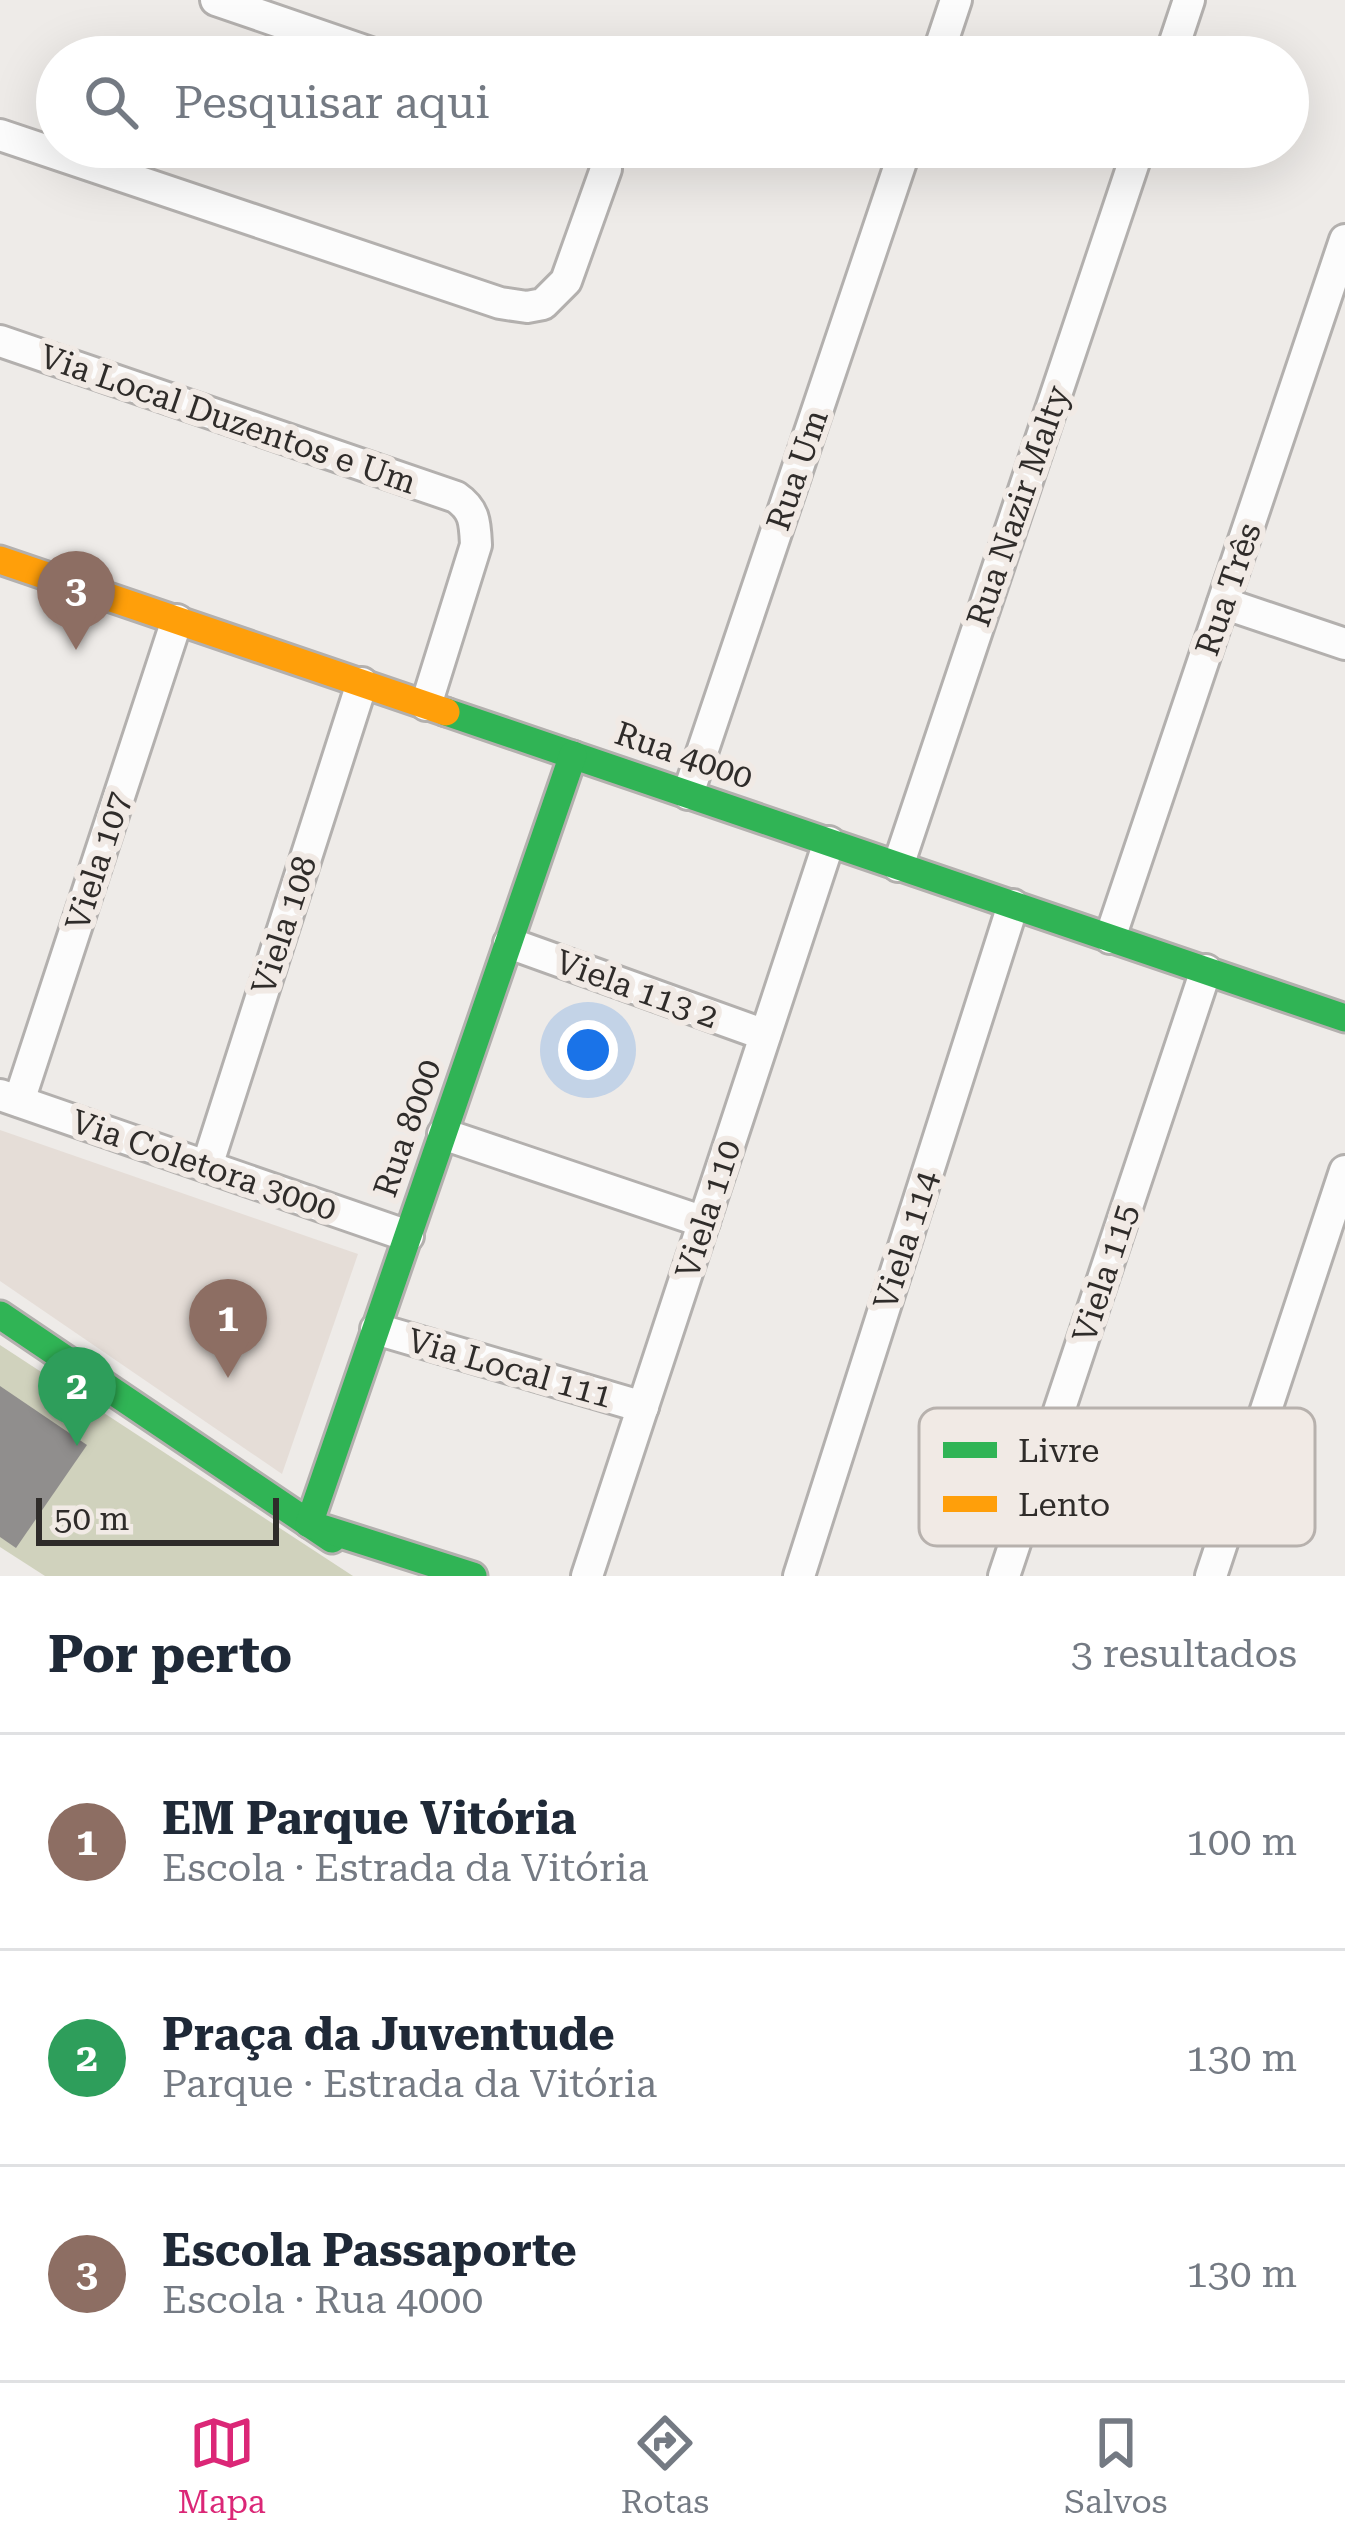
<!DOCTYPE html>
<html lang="pt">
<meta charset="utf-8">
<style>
:root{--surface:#fff;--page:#f6f6f7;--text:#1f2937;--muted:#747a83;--line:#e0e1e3;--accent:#db2777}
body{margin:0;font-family:"Roboto Serif",serif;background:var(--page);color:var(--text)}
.scale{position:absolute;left:36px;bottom:30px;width:243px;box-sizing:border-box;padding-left:12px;border:6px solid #2f2c2a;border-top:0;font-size:33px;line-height:42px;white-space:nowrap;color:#2f2c2a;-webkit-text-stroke:9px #f1eae5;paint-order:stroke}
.you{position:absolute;left:588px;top:1050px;width:42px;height:42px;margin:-30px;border:9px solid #fff;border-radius:50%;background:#1a73e8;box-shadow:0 0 0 18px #1a73e833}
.badge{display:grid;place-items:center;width:78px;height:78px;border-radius:50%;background:var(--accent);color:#fff;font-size:39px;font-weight:700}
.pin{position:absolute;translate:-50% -99px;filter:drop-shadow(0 3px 6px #0008)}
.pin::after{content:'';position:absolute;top:63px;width:42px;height:36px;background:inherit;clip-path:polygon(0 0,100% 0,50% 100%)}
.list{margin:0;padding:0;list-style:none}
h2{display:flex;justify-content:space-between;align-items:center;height:156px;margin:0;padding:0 48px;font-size:51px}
h2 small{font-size:39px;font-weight:400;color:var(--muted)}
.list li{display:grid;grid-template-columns:78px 1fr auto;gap:36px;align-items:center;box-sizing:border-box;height:216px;padding:0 48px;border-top:3px solid var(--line)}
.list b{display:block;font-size:45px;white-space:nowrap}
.list p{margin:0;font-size:39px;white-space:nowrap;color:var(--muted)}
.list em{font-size:39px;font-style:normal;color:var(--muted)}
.icon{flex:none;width:66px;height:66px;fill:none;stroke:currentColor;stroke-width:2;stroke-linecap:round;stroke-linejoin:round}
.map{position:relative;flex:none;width:1345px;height:1576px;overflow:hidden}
.search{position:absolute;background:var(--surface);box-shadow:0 12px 48px #0002;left:36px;right:36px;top:36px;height:132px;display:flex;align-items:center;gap:30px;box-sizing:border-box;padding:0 42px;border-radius:66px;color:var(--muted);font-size:45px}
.sheet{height:804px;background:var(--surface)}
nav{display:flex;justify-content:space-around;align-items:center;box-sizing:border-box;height:168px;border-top:3px solid var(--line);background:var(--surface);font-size:33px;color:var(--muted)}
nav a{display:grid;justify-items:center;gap:6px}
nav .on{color:var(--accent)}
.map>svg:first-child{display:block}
</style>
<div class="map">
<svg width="1345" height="1576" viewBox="0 0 1345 1576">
<rect width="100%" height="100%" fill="#eeebe8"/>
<polygon fill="#e5ddd7" points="0,1130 358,1254 282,1474 0,1281"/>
<polygon fill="#d0d2bd" points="0,1345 353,1576 45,1576 0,1547"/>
<polygon fill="#908e8d" points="0,1386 87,1445 16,1548 0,1537"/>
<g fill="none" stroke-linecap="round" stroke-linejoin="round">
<defs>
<g id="street">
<polyline points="216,0 382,57"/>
<polyline points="937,57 956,0"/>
<polyline points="1170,57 1189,0"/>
<polyline points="0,135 500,303 527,307 543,304 566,281 606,169 601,147"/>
<path d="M0 341 456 497C475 510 475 523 476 545L426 705"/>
<polyline points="1223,603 1345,644"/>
<polyline points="688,794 906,147"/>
<polyline points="898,866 1139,147"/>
<polyline points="1110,938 1345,240"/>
<polyline points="509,943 765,1035"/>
<polyline points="0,1095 408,1236"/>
<polyline points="19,1101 177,620"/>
<polyline points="443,1134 704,1222"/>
<polyline points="207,1166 362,683"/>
<polyline points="376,1329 643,1407"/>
<polyline points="587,1576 829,842"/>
<polyline points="799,1576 1013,905"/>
<polyline points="1004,1576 1206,970"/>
<polyline points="1211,1576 1345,1171"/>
</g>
<g id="fast">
<polyline points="446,712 1345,1018"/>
<polyline points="0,1315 332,1539"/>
<polyline points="473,1576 309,1524 573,755"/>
</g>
<polyline id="slow" points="0,560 446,712"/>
</defs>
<use href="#street" stroke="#b3b0ae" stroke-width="36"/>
<use href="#fast" stroke="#b3b0ae" stroke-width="33"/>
<use href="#slow" stroke="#b3b0ae" stroke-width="33"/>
<use href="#street" stroke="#fcfcfc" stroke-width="30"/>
<use href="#fast" stroke="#30b455" stroke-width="27"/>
<use href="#slow" stroke="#ff9f0a" stroke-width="27"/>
</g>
<g text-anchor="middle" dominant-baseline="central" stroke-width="12" stroke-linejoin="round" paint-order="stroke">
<g font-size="33" fill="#2f2c2a" stroke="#f1eae5">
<text transform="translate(228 419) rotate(19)">Via Local Duzentos e Um</text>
<text transform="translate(797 470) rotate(-71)">Rua Um</text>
<text transform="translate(1018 506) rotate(-71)">Rua Nazir Malty</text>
<text transform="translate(1228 589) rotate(-71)">Rua Três</text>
<text transform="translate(684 755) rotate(19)">Rua 4000</text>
<text transform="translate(98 861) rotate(-72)">Viela 107</text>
<text transform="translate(284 925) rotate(-72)">Viela 108</text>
<text transform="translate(637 989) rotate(20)">Viela 113 2</text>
<text transform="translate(407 1128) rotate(-71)">Rua 8000</text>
<text transform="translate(204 1165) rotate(19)">Via Coletora 3000</text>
<text transform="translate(708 1209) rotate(-72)">Viela 110</text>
<text transform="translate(906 1240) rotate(-72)">Viela 114</text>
<text transform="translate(1105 1273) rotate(-72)">Viela 115</text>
<text transform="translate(510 1368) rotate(16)">Via Local 111</text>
</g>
</g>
<rect x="919" y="1408" width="396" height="138" rx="18" fill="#f1eae5" stroke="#b7b1ad" stroke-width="3"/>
<rect x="943" y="1442" width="54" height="16" fill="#30b455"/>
<rect x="943" y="1496" width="54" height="16" fill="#ff9f0a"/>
<g font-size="33" fill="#2f2c2a">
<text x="1018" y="1462">Livre</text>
<text x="1018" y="1516">Lento</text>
</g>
</svg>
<div class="scale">50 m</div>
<div class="you"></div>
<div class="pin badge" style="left:228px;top:1378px;background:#8d6e63">1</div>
<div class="pin badge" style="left:77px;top:1446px;background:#2e9e5b">2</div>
<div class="pin badge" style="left:76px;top:650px;background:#8d6e63">3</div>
<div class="search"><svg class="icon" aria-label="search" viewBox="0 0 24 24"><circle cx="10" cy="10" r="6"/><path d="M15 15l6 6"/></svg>Pesquisar aqui</div>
</div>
<section class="sheet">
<h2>Por perto<small>3 resultados</small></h2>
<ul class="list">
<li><span class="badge" style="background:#8d6e63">1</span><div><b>EM Parque Vitória</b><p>Escola · Estrada da Vitória</p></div><em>100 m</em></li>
<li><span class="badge" style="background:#2e9e5b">2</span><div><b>Praça da Juventude</b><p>Parque · Estrada da Vitória</p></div><em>130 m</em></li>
<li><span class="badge" style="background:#8d6e63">3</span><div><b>Escola Passaporte</b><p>Escola · Rua 4000</p></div><em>130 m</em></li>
</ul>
</section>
<nav>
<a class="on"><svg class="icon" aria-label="map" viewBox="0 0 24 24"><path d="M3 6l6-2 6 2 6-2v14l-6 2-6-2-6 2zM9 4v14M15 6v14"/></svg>Mapa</a>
<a><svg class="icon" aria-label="directions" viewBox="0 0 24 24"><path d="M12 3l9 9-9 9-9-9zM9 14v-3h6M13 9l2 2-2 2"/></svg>Rotas</a>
<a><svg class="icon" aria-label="saved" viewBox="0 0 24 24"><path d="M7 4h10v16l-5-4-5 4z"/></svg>Salvos</a>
</nav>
